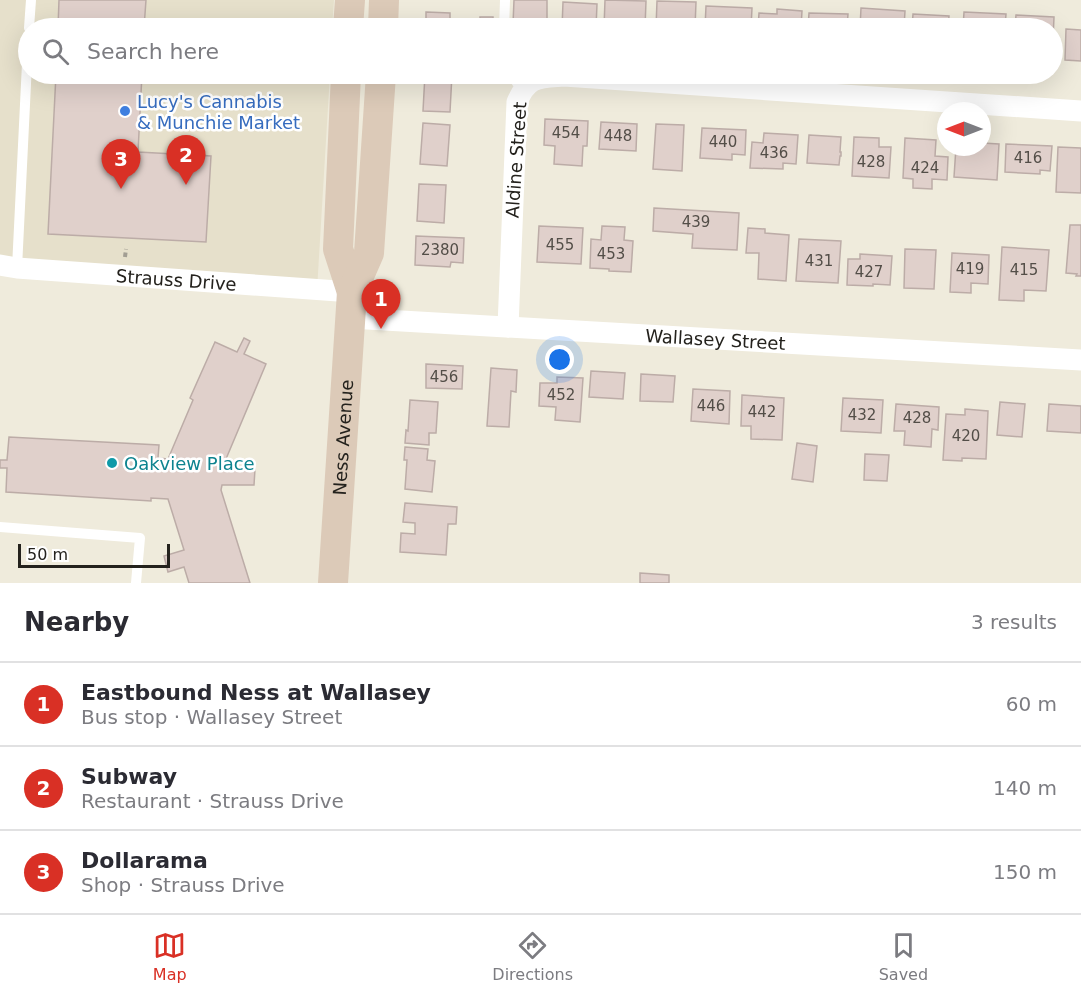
<!DOCTYPE html>
<meta charset="utf-8">
<style>
:root{--surface:#fff;--page:#f2f2f3;--text:#2b2b33;--muted:#7c7c81;--line:#e1e1e2;--accent:#d93025}
body{margin:0;font-family:"DejaVu Sans",sans-serif;background:var(--page);color:var(--text)}
.compass{position:absolute;left:937px;top:102px;width:54px;height:54px;border-radius:50%;background:var(--surface);box-shadow:0 6px 24px #0002;rotate:270deg}
.scale{position:absolute;left:18px;bottom:15px;width:152px;box-sizing:border-box;padding-left:6px;border:3px solid #24221d;border-top:0;font-size:16px;line-height:21px;white-space:nowrap;color:#24221d;-webkit-text-stroke:4px #fff;paint-order:stroke}
.you{position:absolute;left:560px;top:360px;width:21px;height:21px;margin:-15px;border:4px solid #fff;border-radius:50%;background:#1a73e8;box-shadow:0 0 0 9px #1a73e833}
.badge{display:grid;place-items:center;width:39px;height:39px;border-radius:50%;background:var(--accent);color:#fff;font-size:20px;font-weight:700}
.pin{position:absolute;translate:-50% -50px;filter:drop-shadow(0 2px 3px #0008)}
.pin::after{content:'';position:absolute;top:32px;width:21px;height:18px;background:inherit;clip-path:polygon(0 0,100% 0,50% 100%)}
.list{margin:0;padding:0;list-style:none}
h2{display:flex;justify-content:space-between;align-items:center;height:78px;margin:0;padding:0 24px;font-size:26px}
h2 small{font-size:20px;font-weight:400;color:var(--muted)}
.list li{display:grid;grid-template-columns:39px 1fr auto;gap:18px;align-items:center;box-sizing:border-box;height:84px;padding:0 24px;border-top:2px solid var(--line)}
.list b{display:block;font-size:22px;white-space:nowrap}
.list p{margin:0;font-size:20px;white-space:nowrap;color:var(--muted)}
.list em{font-size:20px;font-style:normal;color:var(--muted)}
.icon{flex:none;width:33px;height:33px;fill:none;stroke:currentColor;stroke-width:2;stroke-linecap:round;stroke-linejoin:round}
.map{position:relative;flex:none;width:1081px;height:583px;overflow:hidden}
.search{position:absolute;background:var(--surface);box-shadow:0 6px 24px #0002;left:18px;right:18px;top:18px;height:66px;display:flex;align-items:center;gap:15px;box-sizing:border-box;padding:0 21px;border-radius:33px;color:var(--muted);font-size:22px}
.sheet{height:330px;background:var(--surface)}
nav{display:flex;justify-content:space-around;align-items:center;box-sizing:border-box;height:84px;border-top:2px solid var(--line);background:var(--surface);font-size:16px;color:var(--muted)}
nav a{display:grid;justify-items:center;gap:3px}
nav .on{color:var(--accent)}
.map>svg:first-child{display:block}
</style>
<div class="map">
<svg width="1081" height="583" viewBox="0 0 1081 583">
<rect width="100%" height="100%" fill="#efebdc"/>
<polygon fill="#e6e0cb" points="0,0 334,0 332,28 28,28 28,74 330,74 317,290 0,265"/>
<g fill="#e0d0cb" stroke="#bcaca7" stroke-width="1.5">
<polygon points="59,0 146,0 144,28 58,28"/>
<polygon points="514,0 547,0 547,25 513,24"/>
<polygon points="605,0 646,1 645,28 604,28"/>
<polygon points="657,1 696,2 695,28 656,28"/>
<polygon points="563,2 597,4 596,28 562,28"/>
<polygon points="706,6 752,8 751,28 705,28"/>
<polygon points="861,8 905,11 904,28 860,28"/>
<polygon points="777,9 802,11 801,28 758,28 759,13 777,14"/>
<polygon points="426,12 450,13 450,28 426,28"/>
<polygon points="964,12 1006,14 1005,28 963,28"/>
<polygon points="809,13 848,14 847,28 808,28"/>
<polygon points="913,14 949,16 948,28 912,28"/>
<polygon points="1016,15 1054,17 1053,40 1052,28 1015,28"/>
<rect x="480" y="17" width="13" height="11"/>
<polygon points="1066,29 1081,30 1081,61 1065,60"/>
<polygon points="56,74 142,74 138,152 211,156 206,242 48,234"/>
<polygon points="425,74 452,74 450,112 423,111"/>
<polygon points="545,119 588,121 587,146 583,146 582,166 554,164 555,146 544,145"/>
<polygon points="601,122 637,124 636,151 599,149"/>
<polygon points="423,123 450,125 447,166 420,164"/>
<polygon points="656,124 684,125 682,171 653,169"/>
<polygon points="702,128 746,130 745,155 732,154 732,160 700,158"/>
<polygon points="764,133 798,135 796,164 783,163 783,169 750,168 752,142 763,143"/>
<polygon points="809,135 841,137 840,152 841,152 841,156 840,156 839,165 807,163"/>
<polygon points="854,137 879,138 879,147 891,147 889,178 852,176"/>
<polygon points="905,138 936,140 935,156 948,157 947,180 932,179 932,189 913,188 913,179 903,178"/>
<polygon points="982,143 999,144 997,180 954,177 956,147 982,147"/>
<polygon points="1006,144 1052,146 1050,171 1040,170 1040,174 1005,172"/>
<polygon points="1058,147 1081,148 1081,193 1056,192"/>
<polygon points="419,184 446,185 444,223 417,221"/>
<polygon points="654,208 739,213 737,250 692,248 693,234 653,231"/>
<polygon points="1070,225 1081,225 1081,276 1076,276 1077,274 1066,273"/>
<polygon points="539,226 583,228 581,264 537,262"/>
<polygon points="602,226 625,227 624,240 633,241 631,272 609,271 609,269 590,268 591,239 601,240"/>
<polygon points="748,228 765,229 765,233 789,235 786,281 758,279 759,253 746,253"/>
<polygon points="416,236 464,238 463,263 451,262 450,267 415,265"/>
<polygon points="799,239 841,241 838,283 796,281"/>
<polygon points="1002,247 1049,250 1046,291 1024,290 1024,301 999,300"/>
<polygon points="905,249 936,250 934,289 904,288"/>
<polygon points="952,253 989,255 988,284 971,283 971,293 950,292"/>
<polygon points="860,254 892,256 890,285 873,284 873,286 847,285 848,259 860,259"/>
<polygon points="244,338 250,341 244,354 266,364 223,466 255,469 254,485 222,485 221,490 250,583 189,583 184,567 168,572 164,556 184,550 168,499 151,498 151,501 6,492 7,468 0,468 0,460 7,460 9,437 159,445 158,458 168,459 193,400 190,398 215,342 237,352"/>
<polygon points="426,364 463,366 462,389 426,388"/>
<polygon points="491,368 517,370 516,392 511,391 509,427 487,426"/>
<polygon points="591,371 625,373 623,399 589,397"/>
<polygon points="641,374 675,376 673,402 640,401"/>
<polygon points="557,377 583,378 580,422 555,420 556,407 539,406 540,383 557,383"/>
<polygon points="693,389 730,391 729,424 691,421"/>
<polygon points="742,395 784,398 782,440 751,439 751,426 741,426"/>
<polygon points="843,398 883,400 881,433 841,431"/>
<polygon points="410,400 438,402 436,433 429,433 429,445 405,443 406,430 408,431"/>
<polygon points="1000,402 1025,404 1022,437 997,435"/>
<polygon points="896,404 939,407 938,430 932,429 931,447 904,445 905,431 894,431"/>
<polygon points="1049,404 1081,406 1081,433 1047,431"/>
<polygon points="965,409 988,411 986,459 962,458 962,461 943,460 946,414 965,415"/>
<polygon points="797,443 817,446 813,482 792,479"/>
<polygon points="405,447 428,449 427,460 435,461 432,492 405,489 407,460 404,460"/>
<polygon points="865,454 889,455 887,481 864,480"/>
<polygon points="405,503 457,507 456,524 448,524 446,555 400,552 401,533 415,534 415,523 403,522"/>
<polygon points="640,573 669,575 669,583 640,583"/>
</g>
<g fill="none" stroke-linecap="round" stroke-linejoin="round">
<polyline stroke="#a29e93" stroke-width="4" stroke-dasharray="4.5 3" stroke-linecap="butt" points="125,257 126,249"/>
<g stroke="#fff" stroke-width="10">
<polyline points="29,28 31,0"/>
<polyline points="504,28 505,0"/>
<polyline points="510,74 522,89"/>
<polyline points="17,268 28,43"/>
<polyline points="0,527 140,538 136,583"/>
</g>
<g stroke="#fff" stroke-width="21">
<path id="s1" d="M0 265 17 268 352 292"/>
<path id="s2" d="M350 318 1081 360"/>
<path d="M508 327 517 102C528 76 539 78 564 76L1081 111"/>
</g>
<g stroke="#dccab8" stroke-width="30">
<polyline points="348,28 350,0"/>
<polyline points="383,28 384,0"/>
<polyline points="346,74 338,249 352,292"/>
<path id="s3" d="M333 583 352 292 369 253 381 74"/>
</g>
</g>
<circle fill="#3f7fe0" stroke="#fff" stroke-width="2" cx="125" cy="111" r="6"/>
<circle fill="#0f9aa8" stroke="#fff" stroke-width="2" cx="112" cy="463" r="6"/>
<g text-anchor="middle" dominant-baseline="central" stroke-width="5" stroke-linejoin="round" paint-order="stroke">
<g font-size="15" fill="#534e48">
<text x="566" y="133">454</text>
<text x="618" y="136">448</text>
<text x="723" y="142">440</text>
<text x="774" y="153">436</text>
<text x="1028" y="158">416</text>
<text x="871" y="162">428</text>
<text x="925" y="168">424</text>
<text x="696" y="222">439</text>
<text x="560" y="245">455</text>
<text x="440" y="250">2380</text>
<text x="611" y="254">453</text>
<text x="819" y="261">431</text>
<text x="970" y="269">419</text>
<text x="1024" y="270">415</text>
<text x="869" y="272">427</text>
<text x="444" y="377">456</text>
<text x="561" y="395">452</text>
<text x="711" y="406">446</text>
<text x="762" y="412">442</text>
<text x="862" y="415">432</text>
<text x="917" y="418">428</text>
<text x="966" y="436">420</text>
</g>
<g font-size="18" fill="#366cbe" stroke="#fff" text-anchor="start">
<text x="137" y="101">Lucy's Cannabis<tspan x="137" dy="21">&amp; Munchie Market</tspan></text>
</g>
<g font-size="18" fill="#24221d" stroke="#fff">
<text transform="translate(516 160) rotate(-86)">Aldine Street</text>
<text stroke="none"><textPath href="#s1" startOffset="177">Strauss Drive</textPath></text>
<text stroke="none"><textPath href="#s2" startOffset="366">Wallasey Street</textPath></text>
<text stroke="none"><textPath href="#s3" startOffset="146">Ness Avenue</textPath></text>
</g>
<g font-size="18" fill="#0d838f" stroke="#fff" text-anchor="start">
<text x="124" y="463">Oakview Place</text>
</g>
</g>
</svg>
<svg class="compass" viewBox="-18 -18 36 36"><path d="M0-13l5 13h-10z" fill="#e53935"/><path d="M0 13l5-13h-10z" fill="#7c7c81"/></svg>
<div class="scale">50 m</div>
<div class="you"></div>
<div class="pin badge" style="left:381px;top:329px">1</div>
<div class="pin badge" style="left:186px;top:185px">2</div>
<div class="pin badge" style="left:121px;top:189px">3</div>
<div class="search"><svg class="icon" aria-label="search" viewBox="0 0 24 24"><circle cx="10" cy="10" r="6"/><path d="M15 15l6 6"/></svg>Search here</div>
</div>
<section class="sheet">
<h2>Nearby<small>3 results</small></h2>
<ul class="list">
<li><span class="badge">1</span><div><b>Eastbound Ness at Wallasey</b><p>Bus stop · Wallasey Street</p></div><em>60 m</em></li>
<li><span class="badge">2</span><div><b>Subway</b><p>Restaurant · Strauss Drive</p></div><em>140 m</em></li>
<li><span class="badge">3</span><div><b>Dollarama</b><p>Shop · Strauss Drive</p></div><em>150 m</em></li>
</ul>
</section>
<nav>
<a class="on"><svg class="icon" aria-label="map" viewBox="0 0 24 24"><path d="M3 6l6-2 6 2 6-2v14l-6 2-6-2-6 2zM9 4v14M15 6v14"/></svg>Map</a>
<a><svg class="icon" aria-label="directions" viewBox="0 0 24 24"><path d="M12 3l9 9-9 9-9-9zM9 14v-3h6M13 9l2 2-2 2"/></svg>Directions</a>
<a><svg class="icon" aria-label="saved" viewBox="0 0 24 24"><path d="M7 4h10v16l-5-4-5 4z"/></svg>Saved</a>
</nav>
